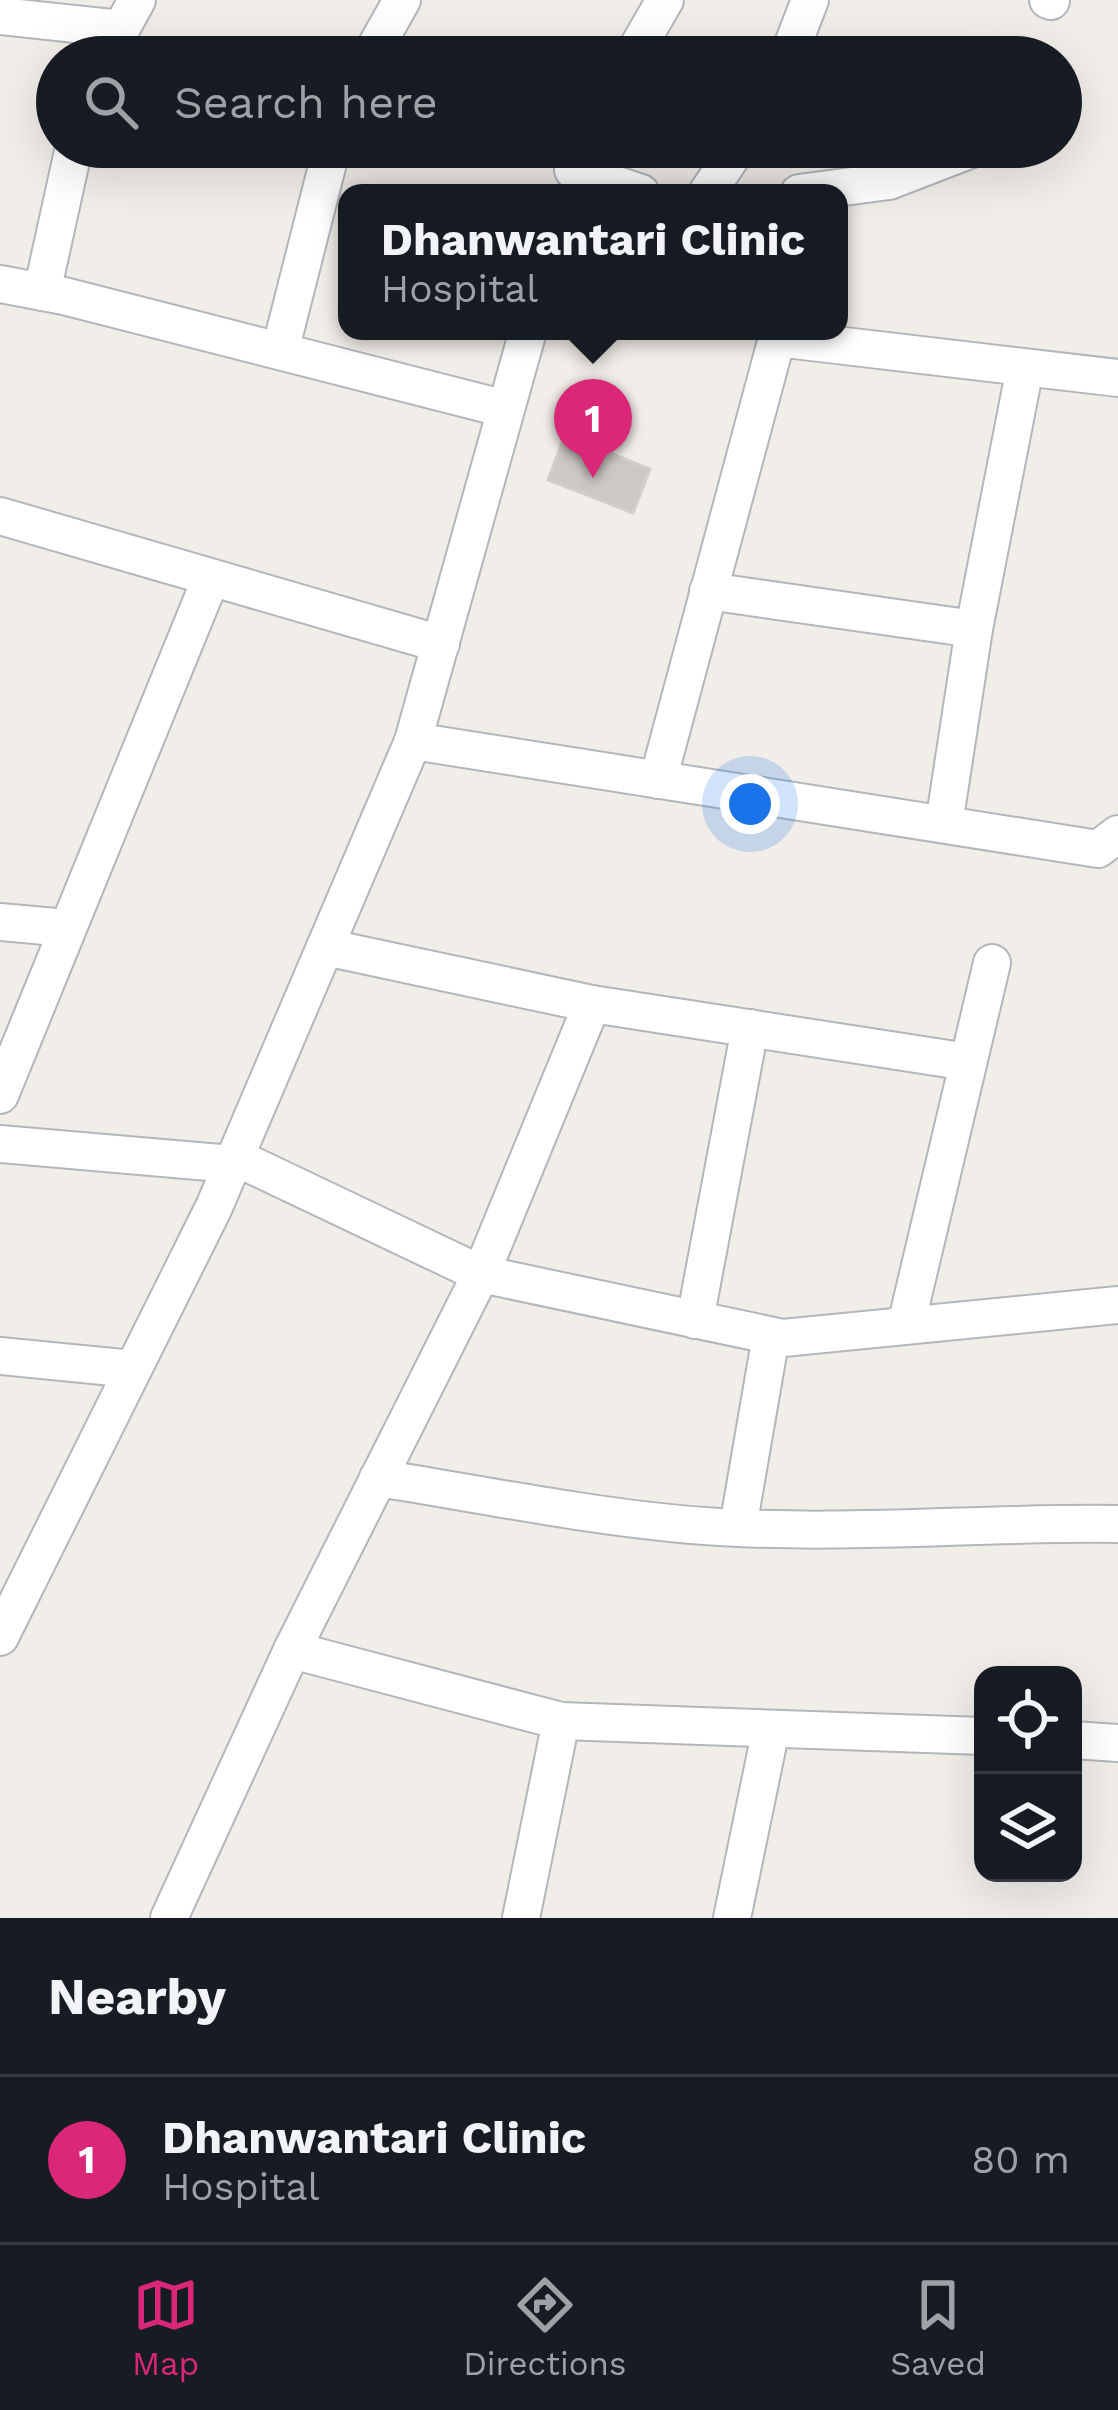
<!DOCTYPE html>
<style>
:root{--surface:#171b24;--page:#242831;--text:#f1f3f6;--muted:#9ea1a6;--line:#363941;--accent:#db2777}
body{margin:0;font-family:"Work Sans",sans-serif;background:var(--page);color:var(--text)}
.controls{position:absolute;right:36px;bottom:36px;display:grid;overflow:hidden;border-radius:24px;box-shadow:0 12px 48px #0002}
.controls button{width:108px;height:108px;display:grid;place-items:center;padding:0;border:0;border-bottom:3px solid var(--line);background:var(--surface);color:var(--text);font:60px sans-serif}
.you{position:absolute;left:750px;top:804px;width:42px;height:42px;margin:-30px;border:9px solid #fff;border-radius:50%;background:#1a73e8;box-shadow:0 0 0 18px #1a73e833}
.badge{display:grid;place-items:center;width:78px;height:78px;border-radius:50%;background:var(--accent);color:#fff;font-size:39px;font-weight:700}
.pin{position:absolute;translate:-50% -99px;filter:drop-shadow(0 3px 6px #0008)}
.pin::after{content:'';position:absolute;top:63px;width:42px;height:36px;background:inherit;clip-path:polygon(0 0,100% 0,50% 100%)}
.popup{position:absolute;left:338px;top:184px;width:510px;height:156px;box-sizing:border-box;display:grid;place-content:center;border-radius:24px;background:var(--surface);filter:drop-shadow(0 3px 9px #0005);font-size:39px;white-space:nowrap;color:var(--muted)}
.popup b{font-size:45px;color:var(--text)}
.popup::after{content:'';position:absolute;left:50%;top:100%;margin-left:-24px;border:24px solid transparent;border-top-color:var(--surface)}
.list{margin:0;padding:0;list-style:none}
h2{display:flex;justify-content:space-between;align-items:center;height:156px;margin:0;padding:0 48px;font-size:51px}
h2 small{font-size:39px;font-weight:400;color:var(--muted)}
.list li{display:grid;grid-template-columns:78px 1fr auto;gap:36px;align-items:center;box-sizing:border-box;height:168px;padding:0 48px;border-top:3px solid var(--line)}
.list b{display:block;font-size:45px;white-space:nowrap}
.list p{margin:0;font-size:39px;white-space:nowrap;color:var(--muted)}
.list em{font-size:39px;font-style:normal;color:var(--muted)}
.icon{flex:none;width:66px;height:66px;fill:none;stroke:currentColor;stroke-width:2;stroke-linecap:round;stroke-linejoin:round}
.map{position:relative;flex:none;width:1118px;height:1918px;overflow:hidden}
.search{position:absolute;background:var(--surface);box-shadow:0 12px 48px #0002;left:36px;right:36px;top:36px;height:132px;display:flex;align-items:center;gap:30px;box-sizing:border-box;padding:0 42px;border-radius:66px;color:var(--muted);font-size:45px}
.sheet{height:324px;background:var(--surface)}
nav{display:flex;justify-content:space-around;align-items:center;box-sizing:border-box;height:168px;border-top:3px solid var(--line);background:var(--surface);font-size:33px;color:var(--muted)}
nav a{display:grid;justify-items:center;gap:6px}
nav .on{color:var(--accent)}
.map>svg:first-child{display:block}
</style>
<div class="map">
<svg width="1118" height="1918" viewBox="0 0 1118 1918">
<rect width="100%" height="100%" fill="#f1ede8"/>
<polygon fill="#ccc8c5" stroke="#d5cec7" stroke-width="3" points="565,435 650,469 633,513 548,480"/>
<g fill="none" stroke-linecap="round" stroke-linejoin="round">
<defs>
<g id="minor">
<polyline points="1048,0 1051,1"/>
<polyline points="0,16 121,29"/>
<polyline points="106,57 137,0"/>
<polyline points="370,57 402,0"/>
<polyline points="632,57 665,0"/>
<polyline points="788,57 810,0"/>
<polyline points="573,170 641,193"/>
<polyline points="707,193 738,147"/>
<polyline points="799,193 889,181 977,147"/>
<polyline points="0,284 64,296 506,409"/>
<polyline points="42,292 74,147"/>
<polyline points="280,351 332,147"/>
<polyline points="0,516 441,644"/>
<polyline points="708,591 974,629"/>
<polyline points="413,741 1098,849 1118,834"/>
<polyline points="658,780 777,338 1118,378"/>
<polyline points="944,824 974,629 1025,368"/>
<polyline points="0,922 67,928"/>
<polyline points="325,947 592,1004 968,1062"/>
<polyline points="0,1095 211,578"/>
<polyline points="0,1144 232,1164"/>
<polyline points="235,1157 481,1274 783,1338 1118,1305"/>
<polyline points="695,1320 750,1028"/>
<polyline points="906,1325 992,963"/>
<polyline points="0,1356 133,1369"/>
<path d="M378 1478C486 1495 596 1518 705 1526 842 1536 981 1522 1118 1524"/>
<polyline points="738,1527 771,1336"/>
<polyline points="0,1637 214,1207 413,741 528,331"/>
<polyline points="292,1650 561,1721 983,1736"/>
<polyline points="1073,1740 1118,1743"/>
<polyline points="169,1918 292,1650 481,1274 592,1004"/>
<polyline points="521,1918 561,1721"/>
<polyline points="732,1918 771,1729"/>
</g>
</defs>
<use href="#minor" stroke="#b3b7ba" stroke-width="40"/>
<use href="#minor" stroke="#fff" stroke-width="36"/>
</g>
</svg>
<div class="controls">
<button><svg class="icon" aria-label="locate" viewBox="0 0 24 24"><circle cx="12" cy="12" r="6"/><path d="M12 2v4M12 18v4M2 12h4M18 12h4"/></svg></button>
<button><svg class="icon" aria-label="layers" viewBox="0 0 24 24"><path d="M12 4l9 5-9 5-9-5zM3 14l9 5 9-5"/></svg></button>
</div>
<div class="you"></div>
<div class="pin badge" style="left:593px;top:478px">1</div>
<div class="popup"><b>Dhanwantari Clinic</b>Hospital</div>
<div class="search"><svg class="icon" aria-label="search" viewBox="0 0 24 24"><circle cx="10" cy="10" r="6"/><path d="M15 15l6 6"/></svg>Search here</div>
</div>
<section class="sheet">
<h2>Nearby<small></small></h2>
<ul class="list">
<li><span class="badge">1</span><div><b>Dhanwantari Clinic</b><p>Hospital</p></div><em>80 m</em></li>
</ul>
</section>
<nav>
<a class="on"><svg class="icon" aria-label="map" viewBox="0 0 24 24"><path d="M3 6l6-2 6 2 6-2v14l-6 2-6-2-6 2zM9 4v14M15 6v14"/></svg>Map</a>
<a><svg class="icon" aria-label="directions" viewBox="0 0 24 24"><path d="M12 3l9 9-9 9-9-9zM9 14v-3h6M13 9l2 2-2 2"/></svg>Directions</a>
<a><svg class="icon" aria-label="saved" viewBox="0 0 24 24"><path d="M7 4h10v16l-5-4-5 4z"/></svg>Saved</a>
</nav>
